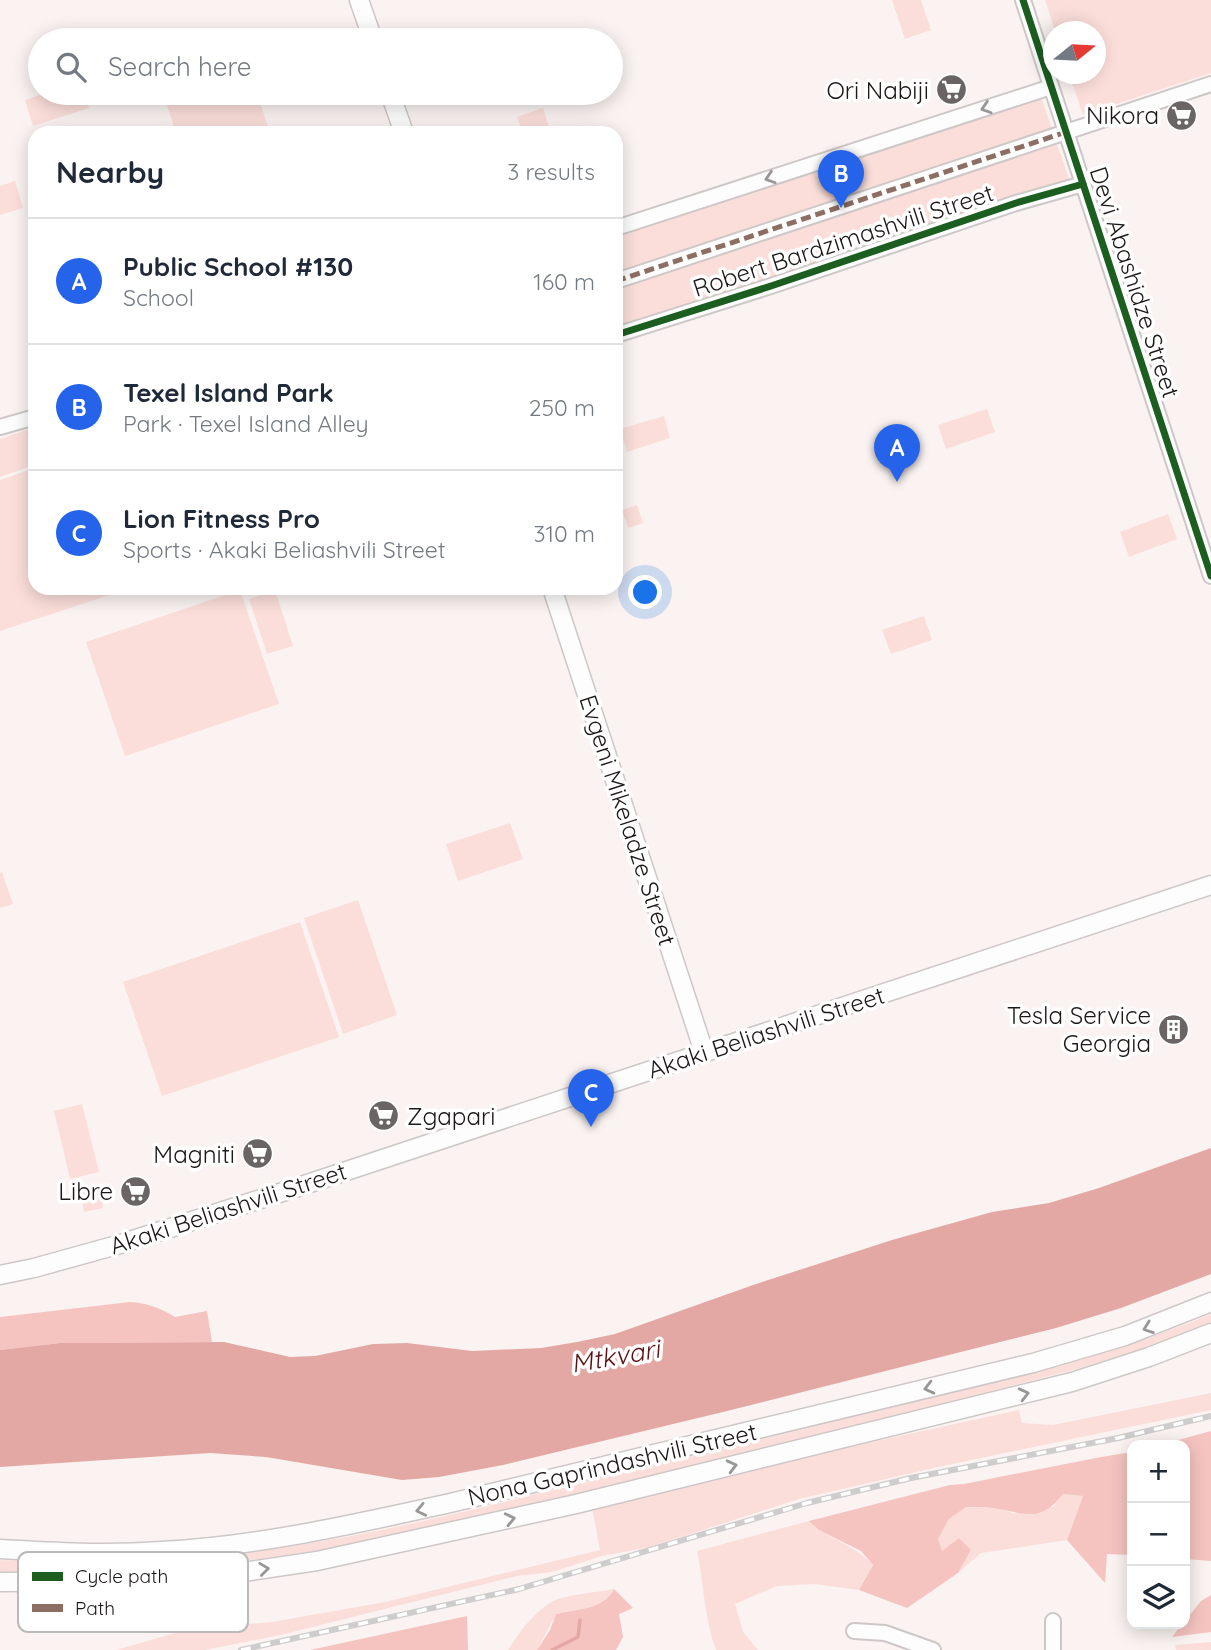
<!DOCTYPE html>
<meta charset="utf-8">
<style>
:root{--surface:#fff;--page:#f2f2f3;--text:#1f2937;--muted:#747a83;--line:#e0e1e3;--accent:#2563eb}
body{margin:0;font-family:Quicksand,sans-serif;background:var(--page);color:var(--text)}
.controls{position:absolute;right:21px;bottom:21px;display:grid;overflow:hidden;border-radius:14px;box-shadow:0 4px 18px #0003}
.controls button{width:63px;height:63px;display:grid;place-items:center;padding:0;border:0;border-bottom:2px solid var(--line);background:var(--surface);color:var(--text);font:35px sans-serif}
.compass{position:absolute;left:1043px;top:21px;width:63px;height:63px;border-radius:50%;background:var(--surface);box-shadow:0 4px 18px #0003;rotate:72deg}
.you{position:absolute;left:646px;top:593px;width:24px;height:24px;margin:-18px;border:5px solid #fff;border-radius:50%;background:#1a73e8;box-shadow:0 0 0 10px #1a73e833}
.badge{display:grid;place-items:center;width:46px;height:46px;border-radius:50%;background:var(--accent);color:#fff;font-size:23px;font-weight:700}
.pin{position:absolute;translate:-50% -58px;filter:drop-shadow(0 2px 4px #0008)}
.pin::after{content:'';position:absolute;top:37px;width:24px;height:21px;background:inherit;clip-path:polygon(0 0,100% 0,50% 100%)}
.list{margin:0;padding:0;list-style:none}
h2{display:flex;justify-content:space-between;align-items:center;height:91px;margin:0;padding:0 28px;font-size:30px}
h2 small{font-size:23px;font-weight:400;color:var(--muted)}
.list li{display:grid;grid-template-columns:46px 1fr auto;gap:21px;align-items:center;box-sizing:border-box;height:126px;padding:0 28px;border-top:2px solid var(--line)}
.list b{display:block;font-size:26px;white-space:nowrap}
.list p{margin:0;font-size:23px;white-space:nowrap;color:var(--muted)}
.list em{font-size:23px;font-style:normal;color:var(--muted)}
.icon{flex:none;width:38px;height:38px;fill:none;stroke:currentColor;stroke-width:2;stroke-linecap:round;stroke-linejoin:round}
.map{position:relative;flex:none;width:1211px;height:1650px;overflow:hidden}
.search{position:absolute;background:var(--surface);box-shadow:0 4px 18px #0003;left:28px;top:28px;width:595px;height:77px;display:flex;align-items:center;gap:18px;box-sizing:border-box;padding:0 24px;border-radius:38px;color:var(--muted);font-size:26px}
.panel{position:absolute;background:var(--surface);box-shadow:0 4px 18px #0003;left:28px;top:126px;width:595px;height:469px;border-radius:21px}
.map>svg:first-child{display:block}
</style>
<div class="map">
<svg width="1211" height="1650" viewBox="0 0 1211 1650">
<rect width="100%" height="100%" fill="#faf3f2"/>
<g fill="#fbdeda">
<polygon points="892,0 921,0 931,30 905,39"/>
<polygon points="1045,0 1211,0 1211,73 1083,115 1069,74 1096,74 1096,32 1055,31"/>
<polygon points="46,93 84,93 89,108 33,126 25,100"/>
<polygon points="163,93 257,93 270,133 176,133"/>
<polygon points="1032,97 1042,99 1069,179 616,333 616,237"/>
<polygon points="543,108 551,133 523,133 517,117"/>
<polygon points="15,181 23,208 0,215 0,186"/>
<polygon points="987,409 995,432 946,449 938,425"/>
<polygon points="664,416 670,438 627,452 620,429"/>
<polygon points="35,427 35,465 0,477 0,439"/>
<polygon points="35,468 35,588 131,588 0,631 0,480"/>
<polygon points="637,505 643,523 628,528 622,510"/>
<polygon points="1168,514 1177,539 1129,557 1120,532"/>
<polygon points="240,590 279,704 125,756 86,642"/>
<polygon points="275,590 293,646 267,654 249,599"/>
<polygon points="924,616 932,640 891,654 882,630"/>
<polygon points="510,823 523,859 458,881 446,844"/>
<polygon points="2,872 13,904 0,908 0,873"/>
<polygon points="358,900 397,1015 343,1034 304,918"/>
<polygon points="300,922 339,1037 162,1096 123,982"/>
<polygon points="82,1104 99,1172 70,1179 54,1111"/>
<polygon points="99,1186 103,1208 84,1212 80,1190"/>
<path d="M1211 1314V1322L1205 1325 1135 1351 1073 1370C934 1406 795 1440 656 1474 532 1504 407 1538 280 1556 187 1569 94 1573 0 1572V1560C71 1563 142 1564 213 1557 347 1543 479 1508 609 1476 753 1442 896 1407 1039 1371 1098 1356 1155 1337 1211 1314Z"/>
<polygon points="1211,1393 1211,1410 938,1467 799,1499 650,1547 602,1556 552,1572 517,1576 285,1634 205,1650 116,1650 189,1629 272,1622 385,1602 600,1550 592,1508 784,1461 1019,1410 1022,1423 1053,1425"/>
<polygon points="1063,1494 1083,1496 1067,1540 981,1553 958,1573 971,1550 942,1552 938,1539 949,1519 966,1507 998,1508 1013,1513 1053,1507"/>
<path d="M809 1521C830 1541 853 1543 873 1565L859 1590 814 1584 777 1586 735 1604 743 1632 758 1650H716C704 1618 704 1584 697 1551Z"/>
<path d="M614 1589C604 1610 577 1609 556 1614L537 1650H508C519 1632 534 1612 553 1601 565 1595 599 1592 614 1589Z"/>
<polygon points="1211,1642 1211,1650 1176,1650 1175,1645"/>
</g>
<g fill="#f5c4c0">
<path d="M130 1302C147 1303 160 1308 175 1317L207 1311 212 1342 60 1343 0 1350V1317Z"/>
<polygon points="1211,1431 1211,1561 1185,1559 1185,1445 1160,1445"/>
<path d="M1132 1452V1555L1107 1554 1105 1583 1067 1540 1083 1496 1063 1494C1042 1521 1029 1515 999 1509 989 1507 977 1507 966 1507L949 1519 938 1539 942 1551 959 1538 971 1550 958 1573 907 1608 859 1590 873 1565 861 1551 819 1530 809 1521 950 1485 964 1484 1101 1457Z"/>
<path d="M614 1589 633 1608 619 1614 623 1637 616 1650H537L550 1630 556 1614C576 1609 604 1610 614 1589Z"/>
<polygon points="1211,1595 1211,1632 1172,1637 1182,1624 1185,1624 1185,1621 1201,1601"/>
<polygon points="467,1616 468,1650 310,1650"/>
</g>
<polygon fill="#e4a8a4" points="1211,1148 1211,1274 1121,1308 1056,1328 723,1412 503,1465 439,1477 402,1480 266,1457 210,1453 0,1467 0,1350 60,1343 224,1342 290,1357 315,1356 373,1344 407,1343 472,1351 541,1348 577,1342 615,1334 756,1284 892,1240 992,1212 1049,1203 1099,1188"/>
<g fill="none" stroke-linecap="round" stroke-linejoin="round">
<polyline stroke="#e4a8a4" stroke-width="3.5" points="552,1650 578,1637 580,1620"/>
<defs>
<g id="minor">
<polyline points="1023,0 1211,576"/>
<polyline points="616,228 1051,87"/>
<polyline points="616,281 1211,84"/>
<polyline points="616,335 771,286 1016,203 1083,184"/>
<polyline points="0,427 35,417"/>
<polyline points="854,1631 885,1633 933,1650"/>
<polyline points="1053,1650 1053,1621"/>
</g>
<g id="major">
<polyline points="359,0 373,40"/>
<polyline points="390,93 404,133"/>
<polyline points="552,588 704,1052"/>
<polyline points="0,1275 34,1268 117,1245 292,1189 1211,885"/>
<path d="M0 1549C53 1552 107 1555 161 1551 257 1546 351 1525 446 1504L1033 1363 1125 1336 1211 1302"/>
<polyline points="0,1582 136,1581 237,1573 317,1561 576,1504 1072,1382 1149,1357 1211,1333"/>
</g>
</defs>
<use href="#minor" stroke="#cdc8c7" stroke-width="18"/>
<use href="#major" stroke="#cdc8c7" stroke-width="21"/>
<use href="#minor" stroke="#fefdfd" stroke-width="14"/>
<use href="#major" stroke="#fefdfd" stroke-width="18"/>
<defs>
<polyline id="rail" points="241,1650 519,1589 807,1503 911,1478 1118,1438 1211,1416"/>
</defs>
<use href="#rail" stroke="#cecccc" stroke-width="6"/>
<use href="#rail" stroke="#fff" stroke-width="3.5" stroke-dasharray="10" stroke-linecap="butt"/>
<polyline stroke="#8d6e63" stroke-width="5" stroke-dasharray="10 5" stroke-linecap="butt" points="616,281 1066,132"/>
<defs>
<g id="cycleway">
<polyline points="1023,0 1211,576"/>
<polyline points="616,335 771,286 1016,203 1083,184"/>
</g>
</defs>
<use href="#cycleway" stroke="#fff" stroke-width="11"/>
<use href="#cycleway" stroke="#1b5e20" stroke-width="7"/>
</g>
<defs><path id="oneway-chevron" d="M-2-3.5L2.5 0L-2 3.5" fill="none" stroke-width="1.6" stroke-linecap="round" stroke-linejoin="round" transform="scale(1.75)"/></defs>
<g stroke="#999696">
<use href="#oneway-chevron" transform="translate(986 108) rotate(162)"/>
<use href="#oneway-chevron" transform="translate(770 178) rotate(162)"/>
<use href="#oneway-chevron" transform="translate(1148 1328) rotate(160)"/>
<use href="#oneway-chevron" transform="translate(929 1388) rotate(166)"/>
<use href="#oneway-chevron" transform="translate(1024 1394) rotate(-14)"/>
<use href="#oneway-chevron" transform="translate(732 1466) rotate(-14)"/>
<use href="#oneway-chevron" transform="translate(421 1510) rotate(168)"/>
<use href="#oneway-chevron" transform="translate(510 1519) rotate(-13)"/>
<use href="#oneway-chevron" transform="translate(264 1569) rotate(-7)"/>
</g>
<defs>
<symbol id="supermarket-disc" viewBox="-11 -11 22 22"><circle r="9.5" fill="#6a6564" stroke="#fff"/><path d="M-6-5.5h2.5l.6 2H6L4.5 2H-2.5L-4.4-4H-6ZM-1.5 3.2a1.3 1.3 0 1 0 .1 0ZM3 3.2a1.3 1.3 0 1 0 .1 0Z" fill="#fff"/></symbol>
<symbol id="building-disc" viewBox="-11 -11 22 22"><circle r="9.5" fill="#6a6564" stroke="#fff"/><path d="M-4-6H4V6H1V3H-1V6H-4ZM-2.5-4.3h1.7v1.8h-1.7ZM.8-4.3h1.7v1.8H.8ZM-2.5-1h1.7V.8h-1.7ZM.8-1h1.7V.8H.8Z" fill="#fff"/></symbol>
</defs>
<g fill-rule="evenodd">
<use href="#supermarket-disc" x="934" y="72" width="35" height="35"/>
<use href="#supermarket-disc" x="1164" y="98" width="35" height="35"/>
<use href="#building-disc" x="1156" y="1012" width="35" height="35"/>
<use href="#supermarket-disc" x="366" y="1098" width="35" height="35"/>
<use href="#supermarket-disc" x="240" y="1136" width="35" height="35"/>
<use href="#supermarket-disc" x="118" y="1174" width="35" height="35"/>
</g>
<g text-anchor="middle" dominant-baseline="central" stroke-width="7" stroke-linejoin="round" paint-order="stroke">
<g font-size="24" fill="#1d1818" stroke="#fff" text-anchor="end">
<text x="929" y="90">Ori Nabiji</text>
<text x="1159" y="115">Nikora</text>
<text x="1151" y="1015">Tesla Service<tspan x="1151" dy="28">Georgia</tspan></text>
<text x="407" y="1116" text-anchor="start">Zgapari</text>
<text x="235" y="1154">Magniti</text>
<text x="113" y="1191">Libre</text>
</g>
<g font-size="24" fill="#1d1818" stroke="#fff">
<text transform="translate(843 240) rotate(-18)">Robert Bardzimashvili Street</text>
<text transform="translate(1135 282) rotate(72)">Devi Abashidze Street</text>
<text transform="translate(628 820) rotate(72)">Evgeni Mikeladze Street</text>
<text transform="translate(766 1032) rotate(-18)">Akaki Beliashvili Street</text>
<text transform="translate(228 1208) rotate(-18)">Akaki Beliashvili Street</text>
<text transform="translate(612 1464) rotate(-13)">Nona Gaprindashvili Street</text>
</g>
<g font-size="26" font-style="italic" fill="#5c1214" stroke="#fff">
<text transform="translate(615 1356) rotate(-10)">Mtkvari</text>
</g>
</g>
<rect x="18" y="1552" width="230" height="80" rx="10" fill="#fff" stroke="#bbbaba" stroke-width="2"/>
<rect x="32" y="1572" width="31" height="9" fill="#1b5e20"/>
<rect x="32" y="1604" width="31" height="8" fill="#8d6e63"/>
<g font-size="19" fill="#1d1818">
<text x="75" y="1583">Cycle path</text>
<text x="75" y="1615">Path</text>
</g>
</svg>
<div class="controls">
<button>+</button>
<button>−</button>
<button><svg class="icon" aria-label="layers" viewBox="0 0 24 24"><path d="M12 4l9 5-9 5-9-5zM3 14l9 5 9-5"/></svg></button>
</div>
<svg class="compass" viewBox="-18 -18 36 36"><path d="M0-13l5 13h-10z" fill="#e53935"/><path d="M0 13l5-13h-10z" fill="#747a83"/></svg>
<div class="you"></div>
<div class="pin badge" style="left:897px;top:482px">A</div>
<div class="pin badge" style="left:841px;top:208px">B</div>
<div class="pin badge" style="left:591px;top:1127px">C</div>
<div class="search"><svg class="icon" aria-label="search" viewBox="0 0 24 24"><circle cx="10" cy="10" r="6"/><path d="M15 15l6 6"/></svg>Search here</div>
<section class="panel">
<h2>Nearby<small>3 results</small></h2>
<ul class="list">
<li><span class="badge">A</span><div><b>Public School #130</b><p>School</p></div><em>160 m</em></li>
<li><span class="badge">B</span><div><b>Texel Island Park</b><p>Park · Texel Island Alley</p></div><em>250 m</em></li>
<li><span class="badge">C</span><div><b>Lion Fitness Pro</b><p>Sports · Akaki Beliashvili Street</p></div><em>310 m</em></li>
</ul>
</section>
</div>
